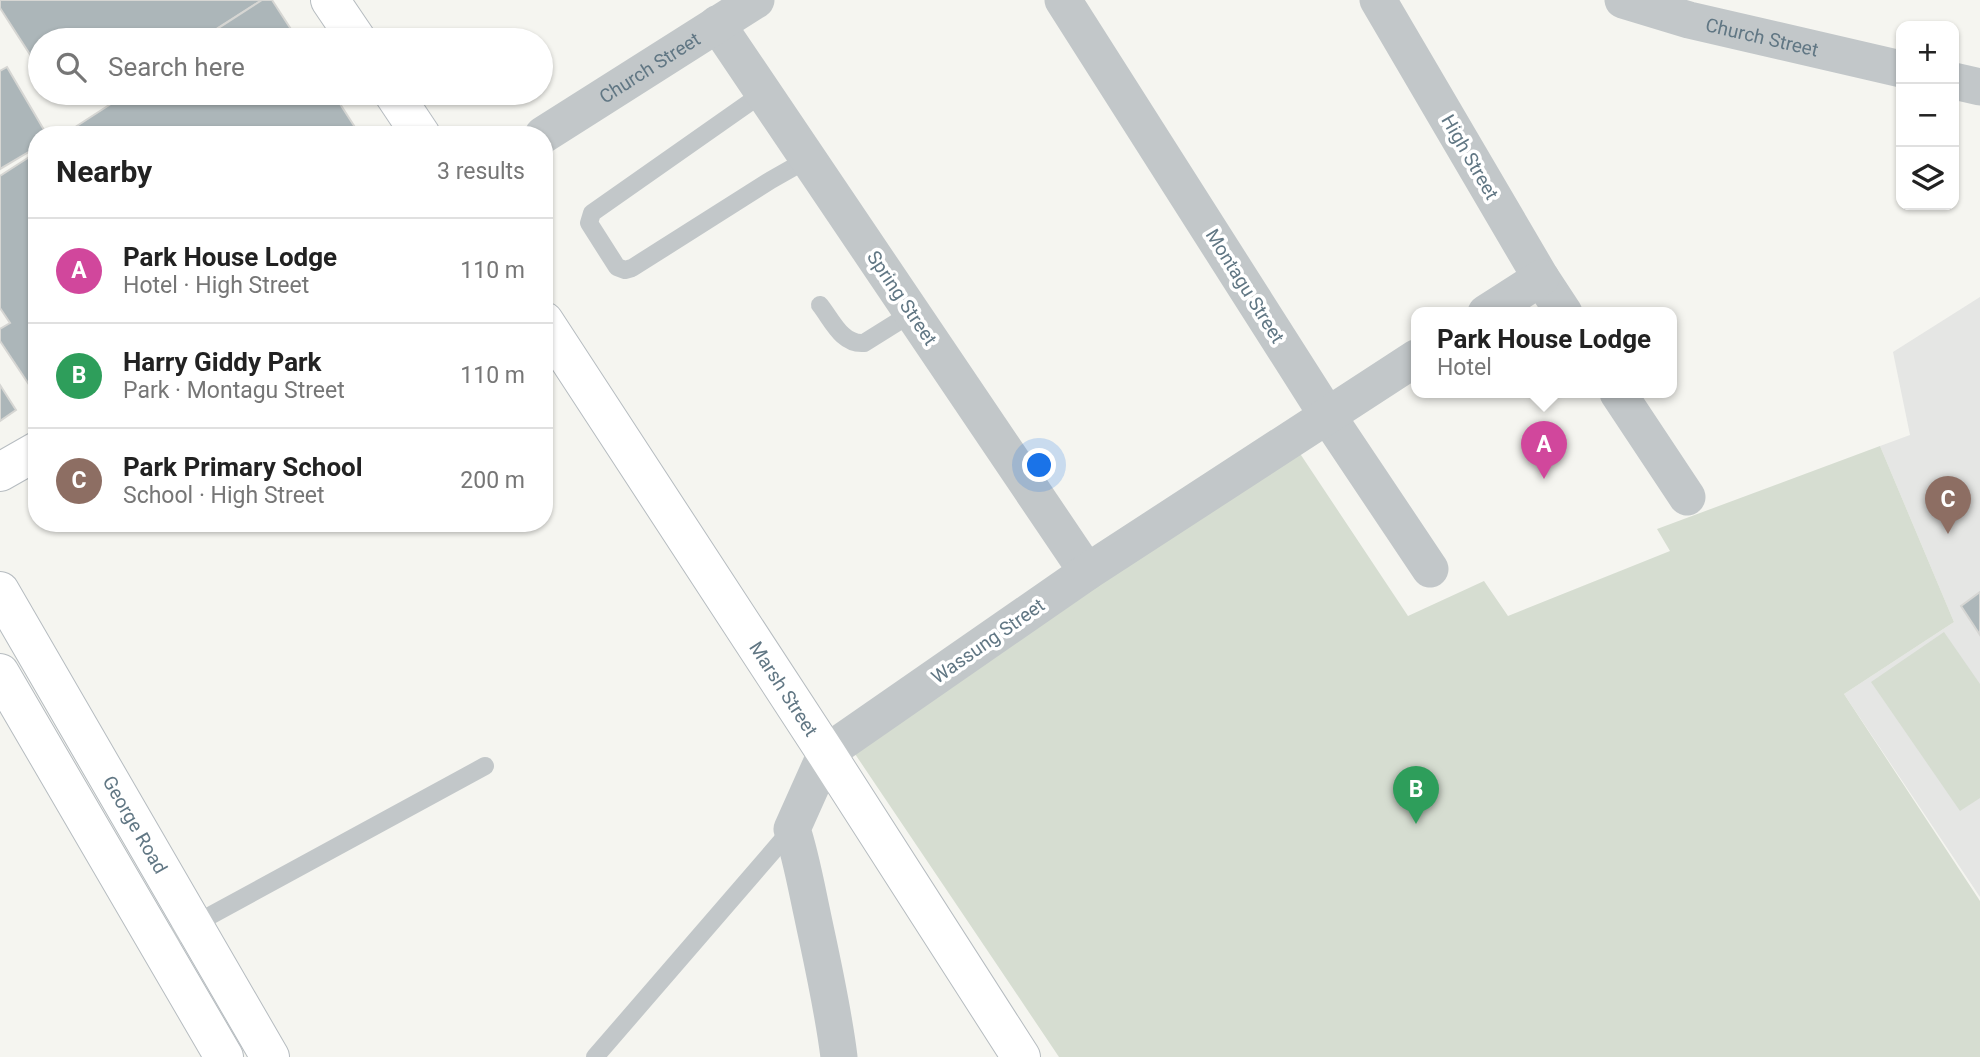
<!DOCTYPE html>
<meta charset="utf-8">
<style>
:root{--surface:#fff;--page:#f2f2f2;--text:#222;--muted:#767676;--line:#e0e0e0;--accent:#2563eb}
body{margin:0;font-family:Roboto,sans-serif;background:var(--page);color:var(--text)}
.controls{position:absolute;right:21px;top:21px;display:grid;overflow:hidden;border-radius:14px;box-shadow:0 2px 5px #0004}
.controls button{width:63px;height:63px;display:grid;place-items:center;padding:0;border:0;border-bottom:2px solid var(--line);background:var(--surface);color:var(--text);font:35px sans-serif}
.you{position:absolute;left:1040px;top:466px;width:24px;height:24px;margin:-18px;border:5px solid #fff;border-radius:50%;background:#1a73e8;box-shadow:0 0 0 10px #1a73e833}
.badge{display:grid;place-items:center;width:46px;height:46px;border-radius:50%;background:var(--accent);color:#fff;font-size:23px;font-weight:700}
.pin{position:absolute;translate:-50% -58px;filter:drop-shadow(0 2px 4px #0008)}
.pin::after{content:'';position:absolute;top:37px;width:24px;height:21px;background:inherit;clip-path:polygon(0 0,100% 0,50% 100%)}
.popup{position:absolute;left:1411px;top:307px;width:266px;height:91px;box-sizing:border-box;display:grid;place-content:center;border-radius:14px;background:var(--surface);filter:drop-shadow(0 2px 5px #0005);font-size:23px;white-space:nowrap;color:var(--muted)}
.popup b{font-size:26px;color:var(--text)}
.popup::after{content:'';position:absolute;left:50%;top:100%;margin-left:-14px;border:14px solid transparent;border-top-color:var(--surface)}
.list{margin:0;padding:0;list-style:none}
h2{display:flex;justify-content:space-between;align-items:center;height:91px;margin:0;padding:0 28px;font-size:30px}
h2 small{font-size:23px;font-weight:400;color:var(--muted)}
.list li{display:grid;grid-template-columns:46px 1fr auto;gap:21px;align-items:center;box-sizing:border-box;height:105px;padding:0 28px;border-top:2px solid var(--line)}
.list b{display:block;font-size:26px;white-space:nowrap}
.list p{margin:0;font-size:23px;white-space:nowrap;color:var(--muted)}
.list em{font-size:23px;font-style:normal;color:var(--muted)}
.icon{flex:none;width:38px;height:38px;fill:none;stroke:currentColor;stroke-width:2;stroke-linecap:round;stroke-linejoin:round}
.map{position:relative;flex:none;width:1980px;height:1057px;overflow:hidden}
.search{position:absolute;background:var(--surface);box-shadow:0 2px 5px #0004;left:28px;top:28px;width:525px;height:77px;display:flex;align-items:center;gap:18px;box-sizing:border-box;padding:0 24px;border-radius:38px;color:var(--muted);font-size:26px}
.panel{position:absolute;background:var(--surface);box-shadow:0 2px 5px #0004;left:28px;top:126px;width:525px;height:406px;border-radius:28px}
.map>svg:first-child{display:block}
</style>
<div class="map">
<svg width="1980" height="1057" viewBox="0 0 1980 1057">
<rect width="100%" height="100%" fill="#f5f5f0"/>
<polygon fill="#e5e6e4" points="1980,297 1980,897 1844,694 1954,622 1880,446 1910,435 1893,352"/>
<g fill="#d6ddd1">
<polygon points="1293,443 1408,616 1484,581 1508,616 1670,551 1657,529 1880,446 1954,622 1844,694 1980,901 1980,1057 1059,1057 851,748"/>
<polygon points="1944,632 1980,684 1980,798 1960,811 1871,682"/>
</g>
<g fill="#acb6b9" stroke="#d6d6d3" stroke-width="2">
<polygon points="0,0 262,0 199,40 140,40 136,33 124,40 40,40 40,70 0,8"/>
<polygon points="262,0 272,0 298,40 200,40"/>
<polygon points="7,67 47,135 37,135 37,147 0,169 0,71"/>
<polygon points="121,93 333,93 360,135 63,135 123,96"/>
<polygon points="37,152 37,395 36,395 0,341 0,329 10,323 0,308 0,176"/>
<polygon points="0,385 16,410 0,421"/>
<polygon points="1980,592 1980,635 1961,606"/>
</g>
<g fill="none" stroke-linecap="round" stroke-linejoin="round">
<defs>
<g id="secondary">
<polyline points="330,0 357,40"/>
<polyline points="393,93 421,135"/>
<path id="s3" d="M544 321 826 753 1021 1057"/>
<polyline points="0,472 37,451"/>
<path id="s4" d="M0 591 270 1057"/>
<polyline points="0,673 224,1057"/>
</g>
</defs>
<use href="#secondary" stroke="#b6bcc0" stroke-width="40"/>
<g stroke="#c2c7c9" stroke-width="18">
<polyline points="763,93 592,213 589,223 617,267 625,270 632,268 771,180 808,159"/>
<path d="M820 305C832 320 842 345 864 343L912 313"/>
<polyline points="158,944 485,766"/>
<polyline points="595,1057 792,829"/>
</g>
<g stroke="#c2c7c9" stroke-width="37">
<polyline points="1063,0 1327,415 1430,569"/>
<polyline points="1378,0 1541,278 1564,313"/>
<path id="s1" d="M1623 0 1689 20 1901 69"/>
<polyline points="717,24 1087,572"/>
<polyline points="1954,81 1980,87"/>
<path id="s2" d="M543 135 756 0"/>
<polyline points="1486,313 1541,278"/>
<polyline points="1618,393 1687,497"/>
<path d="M839 1057C833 1008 822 961 812 913 806 885 801 857 792 829L826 753 1087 572 1416 358"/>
</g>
<use href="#secondary" stroke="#fff" stroke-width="38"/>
</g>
<g text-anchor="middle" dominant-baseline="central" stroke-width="7" stroke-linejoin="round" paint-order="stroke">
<g font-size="19" fill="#617784" stroke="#fff">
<text stroke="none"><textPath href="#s1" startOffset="144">Church Street</textPath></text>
<text stroke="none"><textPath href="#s2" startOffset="126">Church Street</textPath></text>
<text transform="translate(1470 157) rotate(60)">High Street</text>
<text transform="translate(1245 286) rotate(58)">Montagu Street</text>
<text transform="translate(902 298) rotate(56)">Spring Street</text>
<text transform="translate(988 641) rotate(-35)">Wassung Street</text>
<text stroke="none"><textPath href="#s3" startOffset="439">Marsh Street</textPath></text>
<text stroke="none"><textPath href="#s4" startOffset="270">George Road</textPath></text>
</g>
</g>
</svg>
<div class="controls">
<button>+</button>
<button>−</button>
<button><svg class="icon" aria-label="layers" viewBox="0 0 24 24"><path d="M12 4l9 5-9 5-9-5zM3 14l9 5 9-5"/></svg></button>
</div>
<div class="you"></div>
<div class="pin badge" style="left:1544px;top:479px;background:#d1479c">A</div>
<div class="popup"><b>Park House Lodge</b>Hotel</div>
<div class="pin badge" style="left:1416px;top:824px;background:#2e9e5b">B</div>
<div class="pin badge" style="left:1948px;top:534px;background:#8d6e63">C</div>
<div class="search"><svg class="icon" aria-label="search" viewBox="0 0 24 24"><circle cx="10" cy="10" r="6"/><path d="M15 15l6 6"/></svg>Search here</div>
<section class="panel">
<h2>Nearby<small>3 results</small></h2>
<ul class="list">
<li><span class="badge" style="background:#d1479c">A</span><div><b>Park House Lodge</b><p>Hotel · High Street</p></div><em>110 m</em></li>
<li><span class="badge" style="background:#2e9e5b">B</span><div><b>Harry Giddy Park</b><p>Park · Montagu Street</p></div><em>110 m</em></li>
<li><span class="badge" style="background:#8d6e63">C</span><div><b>Park Primary School</b><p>School · High Street</p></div><em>200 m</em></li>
</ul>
</section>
</div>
